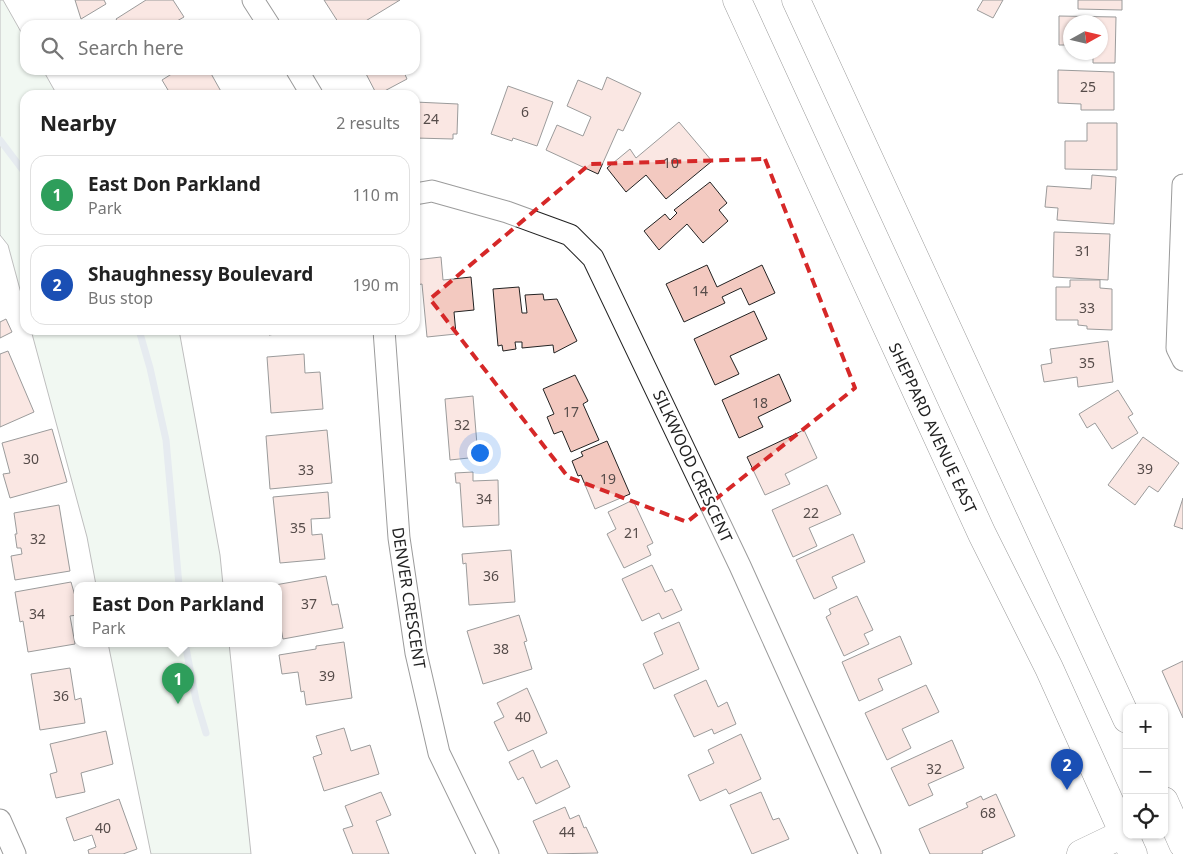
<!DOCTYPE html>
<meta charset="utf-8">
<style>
:root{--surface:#fff;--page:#f6f6f6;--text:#222;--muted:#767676;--line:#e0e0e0;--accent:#1a73e8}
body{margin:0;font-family:"Noto Sans",sans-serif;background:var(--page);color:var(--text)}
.controls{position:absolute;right:15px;bottom:15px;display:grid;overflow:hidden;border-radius:10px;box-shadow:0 1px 4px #0004}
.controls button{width:45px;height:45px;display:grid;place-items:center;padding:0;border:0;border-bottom:1px solid var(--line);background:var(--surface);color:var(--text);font:25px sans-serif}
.compass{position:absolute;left:1063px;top:15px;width:45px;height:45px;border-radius:50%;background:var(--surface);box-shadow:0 1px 4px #0004;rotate:82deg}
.you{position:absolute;left:479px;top:452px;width:18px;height:18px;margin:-12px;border:4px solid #fff;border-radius:50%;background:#1a73e8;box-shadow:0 0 0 8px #1a73e833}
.badge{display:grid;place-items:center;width:32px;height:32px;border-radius:50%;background:var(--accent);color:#fff;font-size:16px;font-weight:700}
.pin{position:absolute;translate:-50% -41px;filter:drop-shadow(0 1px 2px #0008)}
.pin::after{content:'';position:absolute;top:26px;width:18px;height:15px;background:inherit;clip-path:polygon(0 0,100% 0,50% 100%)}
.popup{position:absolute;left:74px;top:582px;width:208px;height:65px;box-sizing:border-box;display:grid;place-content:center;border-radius:10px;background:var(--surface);filter:drop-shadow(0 1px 4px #0005);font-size:16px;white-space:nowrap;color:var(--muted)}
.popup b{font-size:19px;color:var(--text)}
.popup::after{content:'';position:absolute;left:50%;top:100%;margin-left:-10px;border:10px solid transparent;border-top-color:var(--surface)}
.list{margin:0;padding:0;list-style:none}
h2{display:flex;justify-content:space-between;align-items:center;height:65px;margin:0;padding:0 20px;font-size:21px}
h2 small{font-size:16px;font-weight:400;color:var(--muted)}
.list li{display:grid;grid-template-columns:32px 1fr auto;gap:15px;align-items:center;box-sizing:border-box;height:80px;margin:0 10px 10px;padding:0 10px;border:1px solid var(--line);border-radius:15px}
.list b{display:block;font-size:19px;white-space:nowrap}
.list p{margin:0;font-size:16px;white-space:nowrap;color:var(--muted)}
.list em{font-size:16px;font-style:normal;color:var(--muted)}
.icon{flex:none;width:28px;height:28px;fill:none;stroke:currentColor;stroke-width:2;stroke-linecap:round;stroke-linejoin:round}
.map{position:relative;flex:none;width:1183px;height:854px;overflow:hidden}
.search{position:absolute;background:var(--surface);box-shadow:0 1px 4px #0004;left:20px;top:20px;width:400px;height:55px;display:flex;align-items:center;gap:12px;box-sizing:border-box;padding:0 18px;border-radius:15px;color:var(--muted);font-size:19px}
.panel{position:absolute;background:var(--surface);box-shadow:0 1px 4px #0004;left:20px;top:90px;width:400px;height:245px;border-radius:15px}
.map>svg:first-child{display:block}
</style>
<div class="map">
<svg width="1183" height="854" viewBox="0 0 1183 854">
<rect width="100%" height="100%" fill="#fff"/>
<g fill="#e0efe3" stroke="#6f6f6f">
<polygon points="0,0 3,0 25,39 25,70 43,70 57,95 25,95 25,308 8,245 0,235"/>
<polygon points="31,330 179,330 220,555 223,585 96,585 87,537"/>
<polygon points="108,643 229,643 251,854 151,854"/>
</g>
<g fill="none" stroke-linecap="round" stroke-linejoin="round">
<g stroke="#c7d3dd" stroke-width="7">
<polyline points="0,140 25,173"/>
<polyline points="139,330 150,368 166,440 179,585"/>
<polyline points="185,643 196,700 206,733"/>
</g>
</g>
<g fill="#f3c9c0" stroke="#222">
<polygon points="75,0 104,0 106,4 81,19"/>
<polygon points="146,0 173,0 184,17 170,25 120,25 116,19"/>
<polygon points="324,0 400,0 359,25 340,25"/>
<polygon points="983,0 1003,0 993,18 977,10"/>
<polygon points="1078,0 1122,0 1122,10 1078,9"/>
<polygon points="1059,16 1116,17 1115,63 1093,63 1093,52 1100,52 1100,22 1070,22 1070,45 1059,45"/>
<polygon points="178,70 209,70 223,95 171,95 162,80"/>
<polygon points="364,70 403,70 407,79 377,95"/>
<polygon points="1058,70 1114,72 1114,110 1081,110 1081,104 1058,103"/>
<polygon points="607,77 641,93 623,131 618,129 598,174 546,150 557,125 583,136 591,117 567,106 578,80 602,90"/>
<polygon points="508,86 553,102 537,146 513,138 512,141 491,134"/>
<polygon points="415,102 458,104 457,134 453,134 453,139 415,138"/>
<polygon points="679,122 712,161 666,199 646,175 626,192 607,168 630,149 636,158"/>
<polygon points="1087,123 1117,123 1117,170 1065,169 1065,141 1087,141"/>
<polygon points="1092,175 1116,177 1114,224 1057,220 1058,208 1045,207 1047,186 1091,189"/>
<polygon points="710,182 727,203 719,210 728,221 703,243 687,224 659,250 644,231 665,214 670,220 677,213 674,210"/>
<polygon points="1054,232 1110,234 1108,280 1053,277"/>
<polygon points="441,257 443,280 471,277 474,310 454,312 456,334 427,337 422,284 416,285 415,260"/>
<polygon points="707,265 717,287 762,265 775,293 749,305 741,288 722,297 725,303 684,322 666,284"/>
<polygon points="1070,280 1100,280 1100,288 1112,289 1112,330 1087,329 1087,326 1078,325 1078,320 1056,320 1056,287 1070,287"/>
<polygon points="519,287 522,313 527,313 525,295 543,294 544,300 557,299 577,341 554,353 553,345 522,348 522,342 515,342 516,349 503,351 502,345 498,346 493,289"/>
<polygon points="754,311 767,339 730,356 739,374 715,385 694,339"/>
<polygon points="6,319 12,332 0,338 0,322"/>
<polygon points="268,330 299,330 269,335"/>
<polygon points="1108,341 1113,382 1078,387 1077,377 1044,382 1041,365 1052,363 1050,349"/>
<polygon points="8,351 34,412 0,427 0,354"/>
<polygon points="304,354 305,373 320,372 323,409 271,413 267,357"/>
<polygon points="779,374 791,401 758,417 763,427 739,438 722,400"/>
<polygon points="575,375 588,401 583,404 599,440 571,452 562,431 554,434 547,417 554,414 543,389"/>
<polygon points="1118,390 1133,414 1128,417 1138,433 1112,449 1095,423 1087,428 1079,414"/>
<polygon points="473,396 478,457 450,460 445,399"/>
<polygon points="52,429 67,482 10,498 3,474 10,473 2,443"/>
<polygon points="327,430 332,483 270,489 266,436"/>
<polygon points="804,430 817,458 785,474 790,484 765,495 747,457"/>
<polygon points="1143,437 1179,463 1158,492 1149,486 1135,505 1108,485"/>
<polygon points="607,441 630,494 595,509 581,475 578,476 572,461 583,456 581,452"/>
<polygon points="473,472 473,481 498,480 499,525 463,527 460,483 456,483 455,473"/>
<polygon points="827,485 841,514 809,528 817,546 793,557 772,510"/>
<polygon points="328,492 330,518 311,519 312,535 322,534 325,559 280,563 273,497"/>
<polygon points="1183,498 1183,529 1174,526"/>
<polygon points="633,500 653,543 647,546 651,555 624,568 607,534 616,529 608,512"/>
<polygon points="59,505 70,571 15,580 11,556 22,554 21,548 17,548 15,534 17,534 14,513"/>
<polygon points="853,534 865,562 832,577 837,588 814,599 796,560"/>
<polygon points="511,550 515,602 469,605 466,563 463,564 462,554"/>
<polygon points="652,565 665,592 672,589 682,610 662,619 659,613 642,621 622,579"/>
<polygon points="326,576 332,605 338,604 343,628 283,639 278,612 278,585 275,585"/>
<polygon points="71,582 77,603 75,603 77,615 70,616 75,644 28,652 23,621 20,622 15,592"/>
<polygon points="857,596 873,630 864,634 869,644 844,656 826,617 831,614 829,609"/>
<polygon points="519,615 527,641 524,642 532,669 483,684 467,631"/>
<polygon points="679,622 699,669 654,689 643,664 663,654 654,633"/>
<polygon points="900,636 912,664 878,679 883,690 859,701 842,662"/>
<polygon points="344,642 352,698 306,705 304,691 301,692 298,672 282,674 279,655 316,649 316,646"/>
<polygon points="1183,661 1183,718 1162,671"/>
<polygon points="70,668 75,700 81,698 85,723 40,730 31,674"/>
<polygon points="706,680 718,707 727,702 736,724 714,734 712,729 694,737 674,695"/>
<polygon points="926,685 939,712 902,729 911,748 887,760 865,713"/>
<polygon points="527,688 547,733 508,751 494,722 504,717 497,703"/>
<polygon points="344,728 351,751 370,745 379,774 324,791 313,757 322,754 316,736"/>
<polygon points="106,731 113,764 81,773 85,792 56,798 50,774 57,772 50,744"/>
<polygon points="741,734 761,779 729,794 726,789 700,801 688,775 714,763 708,750"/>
<polygon points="952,740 964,768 928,784 933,795 909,806 891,768"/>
<polygon points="533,750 541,768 557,760 570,787 536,804 523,777 518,780 509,762"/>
<polygon points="381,792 391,815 376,821 389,854 353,854 343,829 353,826 345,806"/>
<polygon points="761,792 773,820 779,818 789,839 752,854 730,805"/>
<polygon points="996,794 1015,836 982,851 983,853 981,854 930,854 919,829 968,807 966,803 973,800 981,796 983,800"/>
<polygon points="119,799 137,849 123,854 89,854 88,850 96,847 92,835 74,841 66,818"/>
<polygon points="565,807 570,819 579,815 584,828 586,827 598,853 548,854 533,821"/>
</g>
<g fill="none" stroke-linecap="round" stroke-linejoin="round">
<defs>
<g id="street">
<polyline points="253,0 269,25"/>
<polyline points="297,70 312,95"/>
<polyline points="1183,185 1177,348 1183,360"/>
<polyline points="415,194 432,191 507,212 570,235 593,258 740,566 870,854"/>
<polyline points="384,330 399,538 416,653 439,753 488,854"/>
<polyline points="0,820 15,854"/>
</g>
<g id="secondary">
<polyline points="737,0 982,534 1049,668 1133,854"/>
<polyline points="796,0 1127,719"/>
<polyline points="1164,801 1183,844"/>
<polyline points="1081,854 1127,832"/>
</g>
</defs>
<use href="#street" stroke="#222" stroke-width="23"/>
<use href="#secondary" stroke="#222" stroke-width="29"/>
<use href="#street" stroke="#fff" stroke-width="21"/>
<use href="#secondary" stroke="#fff" stroke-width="28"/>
</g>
<path d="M0 0H1183V854H0ZM765 159 855 388 687 522 568 477 430 299 590 164Z" fill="#fff" fill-opacity=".55" fill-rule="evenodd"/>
<path fill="none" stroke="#d62828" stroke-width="4" stroke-dasharray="10 6" stroke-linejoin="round" d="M765 159 855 388 687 522 568 477 430 299 590 164Z"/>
<g text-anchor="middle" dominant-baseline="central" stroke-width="4" stroke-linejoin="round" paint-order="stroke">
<g font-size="14" fill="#564c4a">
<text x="1088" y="86">25</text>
<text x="525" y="111">6</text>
<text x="431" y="118">24</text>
<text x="671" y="162">10</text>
<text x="1083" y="250">31</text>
<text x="700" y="290">14</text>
<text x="1087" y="307">33</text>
<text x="1087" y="362">35</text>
<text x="760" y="402">18</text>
<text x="571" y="411">17</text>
<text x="462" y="424">32</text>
<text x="31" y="458">30</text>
<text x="1145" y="468">39</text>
<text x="306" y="469">33</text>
<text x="608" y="478">19</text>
<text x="484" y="498">34</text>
<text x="811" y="512">22</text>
<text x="298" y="527">35</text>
<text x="632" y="532">21</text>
<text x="38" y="538">32</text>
<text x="491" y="575">36</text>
<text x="309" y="603">37</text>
<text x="37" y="613">34</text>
<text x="501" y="648">38</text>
<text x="327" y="675">39</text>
<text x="61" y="695">36</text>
<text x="523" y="716">40</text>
<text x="934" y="768">32</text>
<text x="988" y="812">68</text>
<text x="103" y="827">40</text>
<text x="567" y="831">44</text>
</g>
<g font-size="16" fill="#222" stroke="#fff">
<text transform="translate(933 428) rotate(65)">SHEPPARD AVENUE EAST</text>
<text transform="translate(693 466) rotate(65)">SILKWOOD CRESCENT</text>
<text transform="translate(409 598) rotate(81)">DENVER CRESCENT</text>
</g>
</g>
</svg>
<div class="controls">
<button>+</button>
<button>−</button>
<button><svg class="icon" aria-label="locate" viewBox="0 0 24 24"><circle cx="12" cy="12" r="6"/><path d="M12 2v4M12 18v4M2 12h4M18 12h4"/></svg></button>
</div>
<svg class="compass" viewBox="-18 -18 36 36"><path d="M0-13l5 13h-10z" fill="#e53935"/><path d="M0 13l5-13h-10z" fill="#767676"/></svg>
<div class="you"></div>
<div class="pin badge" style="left:178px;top:704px;background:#2e9e5b">1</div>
<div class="popup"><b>East Don Parkland</b>Park</div>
<div class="pin badge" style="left:1067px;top:790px;background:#1a4fb4">2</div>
<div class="search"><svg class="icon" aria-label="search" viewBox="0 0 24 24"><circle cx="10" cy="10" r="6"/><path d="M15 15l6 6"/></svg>Search here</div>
<section class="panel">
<h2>Nearby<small>2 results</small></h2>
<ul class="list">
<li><span class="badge" style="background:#2e9e5b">1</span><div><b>East Don Parkland</b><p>Park</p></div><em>110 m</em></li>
<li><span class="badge" style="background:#1a4fb4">2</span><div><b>Shaughnessy Boulevard</b><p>Bus stop</p></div><em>190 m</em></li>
</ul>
</section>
</div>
